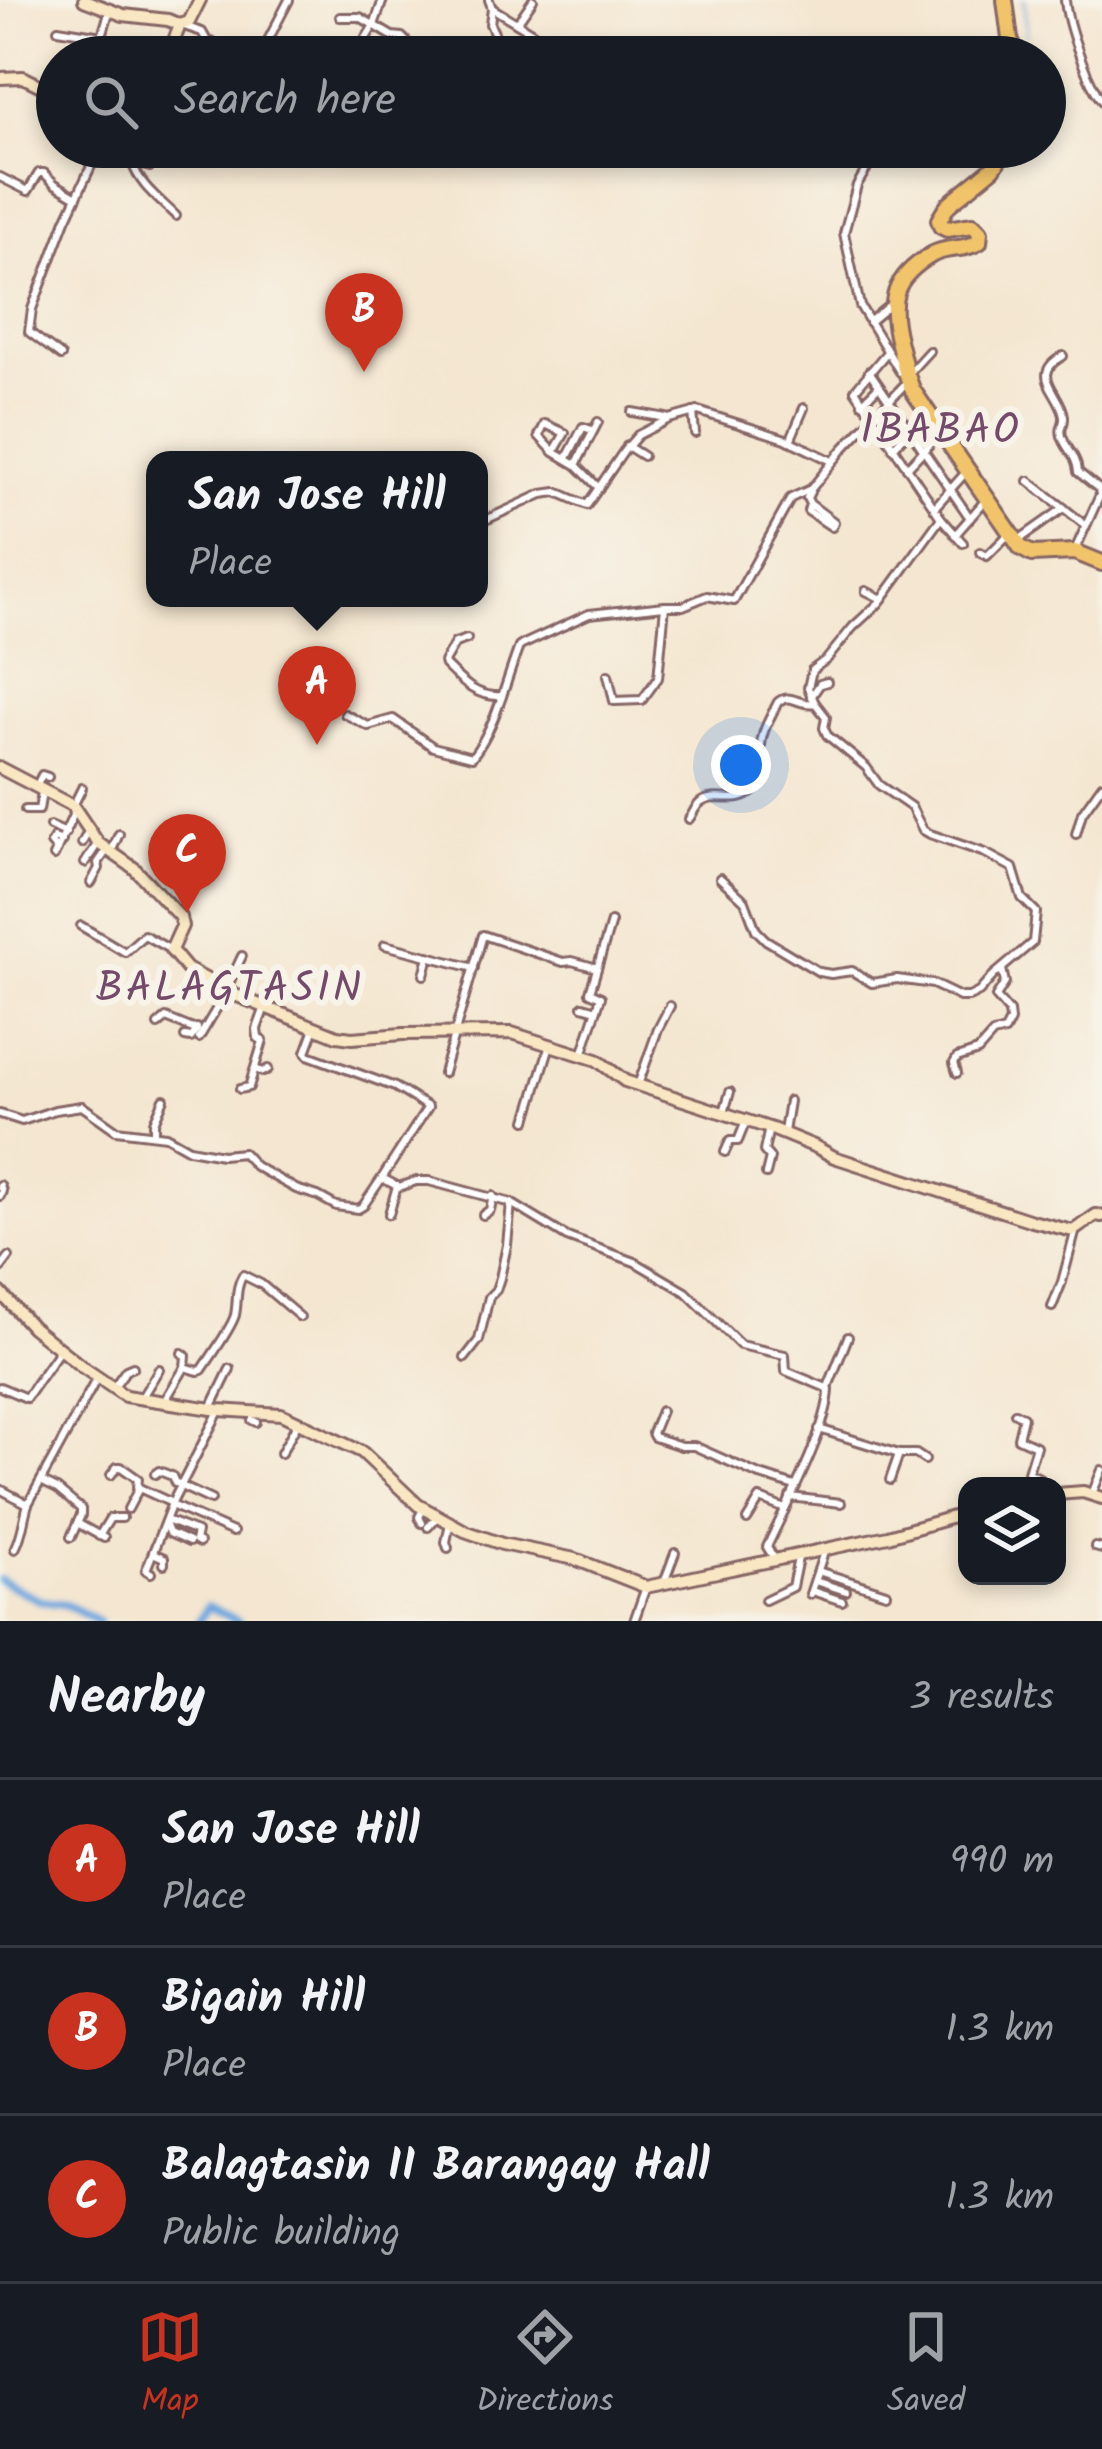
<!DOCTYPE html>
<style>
:root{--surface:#171b24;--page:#20242c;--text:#f1f3f6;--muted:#9ea1a6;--line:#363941;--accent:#c8321e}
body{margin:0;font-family:Kalam,sans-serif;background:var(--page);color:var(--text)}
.controls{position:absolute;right:36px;bottom:36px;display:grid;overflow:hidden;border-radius:24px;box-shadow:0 6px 18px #0003}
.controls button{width:108px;height:108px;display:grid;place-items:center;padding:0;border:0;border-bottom:3px solid var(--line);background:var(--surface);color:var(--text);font:60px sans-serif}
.you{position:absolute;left:741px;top:765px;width:42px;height:42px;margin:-30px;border:9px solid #fff;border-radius:50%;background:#1a73e8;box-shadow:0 0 0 18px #1a73e833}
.badge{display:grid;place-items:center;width:78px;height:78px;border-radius:50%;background:var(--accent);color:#fff;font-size:39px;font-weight:700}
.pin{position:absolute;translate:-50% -99px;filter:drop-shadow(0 3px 6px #0008)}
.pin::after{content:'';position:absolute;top:63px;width:42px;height:36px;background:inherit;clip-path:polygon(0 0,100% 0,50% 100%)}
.popup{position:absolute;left:146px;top:451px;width:342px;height:156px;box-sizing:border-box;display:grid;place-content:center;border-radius:24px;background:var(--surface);filter:drop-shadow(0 3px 9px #0005);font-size:39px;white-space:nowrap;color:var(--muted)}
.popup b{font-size:45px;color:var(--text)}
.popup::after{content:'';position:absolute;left:50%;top:100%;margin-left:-24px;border:24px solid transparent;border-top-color:var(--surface)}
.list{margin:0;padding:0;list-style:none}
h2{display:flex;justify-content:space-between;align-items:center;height:156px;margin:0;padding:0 48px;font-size:51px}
h2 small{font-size:39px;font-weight:400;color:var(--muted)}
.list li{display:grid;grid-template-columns:78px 1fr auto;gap:36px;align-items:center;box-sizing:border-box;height:168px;padding:0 48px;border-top:3px solid var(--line)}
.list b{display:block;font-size:45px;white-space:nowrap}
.list p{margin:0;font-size:39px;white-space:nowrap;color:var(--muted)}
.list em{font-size:39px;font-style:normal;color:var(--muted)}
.icon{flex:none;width:66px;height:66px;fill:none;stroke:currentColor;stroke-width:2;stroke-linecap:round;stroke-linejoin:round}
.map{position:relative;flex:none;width:1102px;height:1621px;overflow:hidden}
.search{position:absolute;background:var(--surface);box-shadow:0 6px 18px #0003;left:36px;right:36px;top:36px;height:132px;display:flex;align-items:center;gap:30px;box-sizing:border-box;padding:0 42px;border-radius:66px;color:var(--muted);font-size:45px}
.sheet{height:660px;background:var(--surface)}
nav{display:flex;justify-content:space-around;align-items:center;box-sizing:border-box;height:168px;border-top:3px solid var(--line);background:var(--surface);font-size:33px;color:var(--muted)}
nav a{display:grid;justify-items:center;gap:6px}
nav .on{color:var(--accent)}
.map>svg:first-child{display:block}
</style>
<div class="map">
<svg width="1102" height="1621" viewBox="0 0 1102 1621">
<rect width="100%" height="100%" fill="#f7f3e8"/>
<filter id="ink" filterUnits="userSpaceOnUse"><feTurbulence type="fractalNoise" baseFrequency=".00833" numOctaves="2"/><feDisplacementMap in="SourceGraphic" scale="24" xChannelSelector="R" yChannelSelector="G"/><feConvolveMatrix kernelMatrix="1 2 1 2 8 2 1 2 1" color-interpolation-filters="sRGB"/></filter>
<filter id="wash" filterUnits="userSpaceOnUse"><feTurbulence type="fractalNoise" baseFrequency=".004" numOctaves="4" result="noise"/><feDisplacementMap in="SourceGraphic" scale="48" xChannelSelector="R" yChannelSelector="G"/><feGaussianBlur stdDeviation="2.7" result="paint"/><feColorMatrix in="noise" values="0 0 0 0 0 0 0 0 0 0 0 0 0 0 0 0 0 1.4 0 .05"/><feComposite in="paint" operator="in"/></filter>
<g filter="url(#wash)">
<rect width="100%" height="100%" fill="#f4e6d0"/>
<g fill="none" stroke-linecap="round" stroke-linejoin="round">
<polyline stroke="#70a8df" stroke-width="3" points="1024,0 1026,35"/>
<g stroke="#70a8df" stroke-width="8">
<polyline points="0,1580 41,1601 64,1604 98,1621"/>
<polyline points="199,1621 208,1606 238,1621"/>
</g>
</g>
</g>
<g filter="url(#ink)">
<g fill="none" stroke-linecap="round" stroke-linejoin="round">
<defs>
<g id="street">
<polyline points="489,0 492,8 490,24 505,57"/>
<path d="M1065 0C1067 24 1087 82 1102 101"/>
<polyline points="492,8 533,33 543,48 556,57"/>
<polyline points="340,17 360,17 392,36 402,37 406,41"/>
<polyline points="517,23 533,0"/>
<polyline points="184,26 202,32 207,41 244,53 255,45 265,46 289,0"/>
<polyline points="58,29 102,36 110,9"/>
<polyline points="360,57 360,48 374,25 383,0"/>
<polyline points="102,147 132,162 150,167 162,151 177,156 185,147"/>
<polyline points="885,147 869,165 857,185 844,233 860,306 900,372"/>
<path d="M132 162C139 185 159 199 176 216"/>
<polyline points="0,177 28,191 39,173 44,173 55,184 77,197"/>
<polyline points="869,322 892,303"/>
<polyline points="887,352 855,390 941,518 963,543"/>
<polyline points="61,356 29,332 32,309 66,220 100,147"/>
<path d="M1063 356C1028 375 1061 392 1064 416 1065 426 1059 426 1062 436 1066 450 1077 455 1078 472L1099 489 1100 495 1076 548"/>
<polyline points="869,371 970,518"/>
<polyline points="907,375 929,351"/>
<polyline points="862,403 879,386"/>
<polyline points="632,412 666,418"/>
<polyline points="693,412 695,433"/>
<polyline points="598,422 576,465 599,488"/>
<polyline points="790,441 804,408"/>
<polyline points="627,446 643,456"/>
<polyline points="893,448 927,411"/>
<polyline points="554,452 565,433 545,424 539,436 554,452 576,465"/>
<polyline points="567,458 583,427 592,430"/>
<polyline points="907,468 941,432"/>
<polyline points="810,504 834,522 832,527 808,511 810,504 807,498 810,492"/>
<polyline points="934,508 967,471"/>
<polyline points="1065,509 1085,525"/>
<polyline points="479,523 542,494 557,492 587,505 624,451 638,435 669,419 698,411 786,439 832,461"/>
<polyline points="955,535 984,502"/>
<polyline points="1020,539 1064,508 1029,481"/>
<polyline points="980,552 987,556 1010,533"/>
<polyline points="866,591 882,599"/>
<path d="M467 639 455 643 444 662 445 665C462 682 477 698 502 696"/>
<polyline points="608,675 614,701 642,700 658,678 665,606"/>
<polyline points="811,697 820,684 827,682"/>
<path d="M345 714 368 726 393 719 433 747 472 757C496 727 505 683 519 647L522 645 589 614 665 606H683L707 596 734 601 791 498 811 489 844 448 906 383"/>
<polyline points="37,785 42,775 48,777"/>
<polyline points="73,806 82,788"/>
<polyline points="25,810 39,810 42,792"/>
<path d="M689 819C693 814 695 807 700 803 716 791 737 807 753 791 767 777 759 762 761 746 762 730 771 716 778 702 790 692 801 707 815 703"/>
<polyline points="50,826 66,833"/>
<polyline points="1076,834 1082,813 1102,785"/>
<polyline points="82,843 89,830"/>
<polyline points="57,850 51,843 54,838 62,841"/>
<polyline points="112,850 119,834"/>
<polyline points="54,856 75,811"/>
<polyline points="85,863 98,843"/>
<polyline points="720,878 745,901 756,930 766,940 819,972 831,974 852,971 872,983 897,979 933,984 960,997 969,997 979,992 994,975 1033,942 1036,912 1022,898 1013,868 985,853 930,834 923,830 911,807 879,785 866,767 827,735 824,728 826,717 815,703 808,688 812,670 827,659 853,627 879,603 941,518"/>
<polyline points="91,883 99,868 98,863 107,850"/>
<polyline points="81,926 125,952 144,935 171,950"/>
<polyline points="385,945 474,968"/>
<polyline points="424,975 429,956"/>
<polyline points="226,990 242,956"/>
<polyline points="185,995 196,974"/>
<polyline points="583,1006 597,1010"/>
<polyline points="158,1025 166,1018 193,1029 197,1028"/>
<polyline points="315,1028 306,1052 308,1055 395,1087 428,1107 382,1178"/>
<polyline points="185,1037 191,1038 197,1030"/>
<polyline points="199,1038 227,991"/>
<polyline points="582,1055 601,997 590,992 611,922"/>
<polyline points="255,1069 263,1072 268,1069"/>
<polyline points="443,1073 483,935 563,962 572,961 597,968"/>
<polyline points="957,1073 954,1063 957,1058 978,1051 993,1034 1005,1031 1010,1021 1009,1012 996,997 1005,983 1002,969"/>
<polyline points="638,1085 658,1029 670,1006"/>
<polyline points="240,1089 249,1087 263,1041 258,1038 257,1029 265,1007"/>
<polyline points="724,1112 730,1092"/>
<path d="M0 1114 22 1121 55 1110 82 1106 116 1130 166 1136 189 1149 222 1155 243 1153 255 1166 296 1189 318 1196 336 1206 358 1209 363 1206 382 1178 399 1187 416 1181H429L511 1203 567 1237 635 1262 686 1292 740 1345 785 1355 786 1371 829 1389C828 1429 785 1508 767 1547L774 1558"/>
<polyline points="527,1120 550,1045"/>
<polyline points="784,1132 789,1101"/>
<polyline points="154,1134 154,1122 164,1099"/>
<polyline points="725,1152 730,1141 738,1141 746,1121"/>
<polyline points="766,1174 770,1158 764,1151 769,1128"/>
<polyline points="0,1185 2,1191 0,1196"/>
<polyline points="389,1214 397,1186"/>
<polyline points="483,1215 490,1210 493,1196"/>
<polyline points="0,1269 9,1257"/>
<polyline points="1052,1307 1062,1282 1075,1233"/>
<polyline points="182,1353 186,1356 185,1367"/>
<polyline points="465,1358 479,1340 489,1297 496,1290 500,1278 507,1245 511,1203"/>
<polyline points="0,1387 26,1398 59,1351"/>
<polyline points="828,1387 848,1337"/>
<polyline points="113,1388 126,1370 133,1367"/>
<polyline points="142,1397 159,1369"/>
<path d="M164 1402 185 1367 198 1371 202 1370C210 1358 232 1327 235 1315 238 1301 235 1288 243 1275L261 1284 300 1317"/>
<polyline points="211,1408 230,1369"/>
<polyline points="661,1411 652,1433 654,1437 681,1446 694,1446 757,1474 795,1486"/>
<polyline points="1015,1413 1023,1417 1018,1438 1036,1446 1028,1472 1039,1478 1037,1486"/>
<polyline points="252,1420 256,1422"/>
<polyline points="819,1429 899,1454 916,1454 925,1460"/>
<polyline points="281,1453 298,1422"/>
<polyline points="155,1474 159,1471 172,1476 175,1483 182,1484"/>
<polyline points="111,1475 117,1467 121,1467 138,1479 137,1487 172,1503"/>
<polyline points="890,1480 899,1454"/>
<polyline points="41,1481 57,1489 81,1509 81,1515 71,1537"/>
<polyline points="181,1486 211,1500"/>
<polyline points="0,1489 28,1504"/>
<polyline points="1092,1494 1102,1470"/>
<polyline points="790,1497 841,1503"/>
<polyline points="171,1505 233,1532"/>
<polyline points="128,1509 139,1488"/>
<polyline points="166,1520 197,1532 195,1541 199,1543"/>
<polyline points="747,1520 760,1499 785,1509"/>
<polyline points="77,1523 104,1538"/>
<polyline points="165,1523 169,1533 189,1542"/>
<polyline points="422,1523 419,1517 423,1509"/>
<polyline points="428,1527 437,1517"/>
<polyline points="99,1536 110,1518 122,1518"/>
<polyline points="1095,1547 1102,1549"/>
<polyline points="448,1548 446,1542 450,1523"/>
<path d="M15 1549C23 1534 23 1520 28 1504L97 1378"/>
<polyline points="153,1553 164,1558 164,1564"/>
<polyline points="818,1571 886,1593"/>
<polyline points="151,1573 146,1570 172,1503 218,1413"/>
<polyline points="665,1580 675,1553"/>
<polyline points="815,1581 846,1591"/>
<polyline points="812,1591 842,1601"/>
<polyline points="810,1594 824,1552"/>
<polyline points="765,1600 792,1587 798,1558"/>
<polyline points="634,1621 646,1587"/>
</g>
<g id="secondary">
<polyline points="84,0 123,15 168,20 180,25"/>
<polyline points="157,57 170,51 180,25 189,22 200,0"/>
<polyline points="0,78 23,77 57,94"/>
<polyline points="0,768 73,806 98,843 134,868 180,917 182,926 171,950 187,969 235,995 337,1036 352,1038 403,1034 512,1033 597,1060 625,1081 772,1129 816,1147 834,1157 1032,1221 1073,1231 1096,1215 1102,1216"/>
<polyline points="0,1292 32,1327 81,1366 125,1396 219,1410 281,1414 362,1452 418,1505 465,1531 502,1544 575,1559 646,1587 888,1536 967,1513"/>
<polyline points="1057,1494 1083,1492 1102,1498"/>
</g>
<g id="primary">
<polyline points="1005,0 1010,39 1018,57"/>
<path d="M996 147 997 162 993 168 948 205 939 220 941 226 947 229 973 225 980 232 979 242C964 251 948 246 933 254 891 278 888 302 899 344 903 360 906 376 913 391L1021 548 1032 554 1075 552 1102 563"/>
</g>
</defs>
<use href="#street" stroke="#866565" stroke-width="12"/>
<use href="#secondary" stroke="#866565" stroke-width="16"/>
<use href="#primary" stroke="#866565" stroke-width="20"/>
<use href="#street" stroke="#fff" stroke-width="6"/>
<use href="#secondary" stroke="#f9e7c3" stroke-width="10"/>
<use href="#primary" stroke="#f1c36a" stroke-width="14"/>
</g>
</g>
<g text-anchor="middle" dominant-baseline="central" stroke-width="12" stroke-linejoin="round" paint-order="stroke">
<g font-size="42" letter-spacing="3" fill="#744a6a" stroke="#f7f3e8">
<text x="941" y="431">IBABAO</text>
<text x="230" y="989">BALAGTASIN</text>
</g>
</g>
</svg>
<div class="controls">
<button><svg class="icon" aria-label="layers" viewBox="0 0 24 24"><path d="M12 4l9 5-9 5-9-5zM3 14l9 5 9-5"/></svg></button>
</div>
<div class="you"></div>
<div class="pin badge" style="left:317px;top:745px">A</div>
<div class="popup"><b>San Jose Hill</b>Place</div>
<div class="pin badge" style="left:364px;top:372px">B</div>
<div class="pin badge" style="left:187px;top:913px">C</div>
<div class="search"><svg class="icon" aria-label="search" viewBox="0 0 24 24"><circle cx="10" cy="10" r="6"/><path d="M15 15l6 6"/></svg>Search here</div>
</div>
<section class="sheet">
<h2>Nearby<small>3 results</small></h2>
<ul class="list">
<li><span class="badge">A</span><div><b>San Jose Hill</b><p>Place</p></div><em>990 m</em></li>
<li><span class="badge">B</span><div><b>Bigain Hill</b><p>Place</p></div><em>1.3 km</em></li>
<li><span class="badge">C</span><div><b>Balagtasin II Barangay Hall</b><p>Public building</p></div><em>1.3 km</em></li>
</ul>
</section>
<nav>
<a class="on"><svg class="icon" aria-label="map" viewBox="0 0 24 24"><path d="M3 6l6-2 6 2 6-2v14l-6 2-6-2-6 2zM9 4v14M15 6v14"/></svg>Map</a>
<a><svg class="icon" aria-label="directions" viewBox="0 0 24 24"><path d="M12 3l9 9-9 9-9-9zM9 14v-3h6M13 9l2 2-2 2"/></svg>Directions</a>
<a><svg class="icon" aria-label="saved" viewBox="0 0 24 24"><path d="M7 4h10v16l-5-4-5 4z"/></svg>Saved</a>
</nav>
